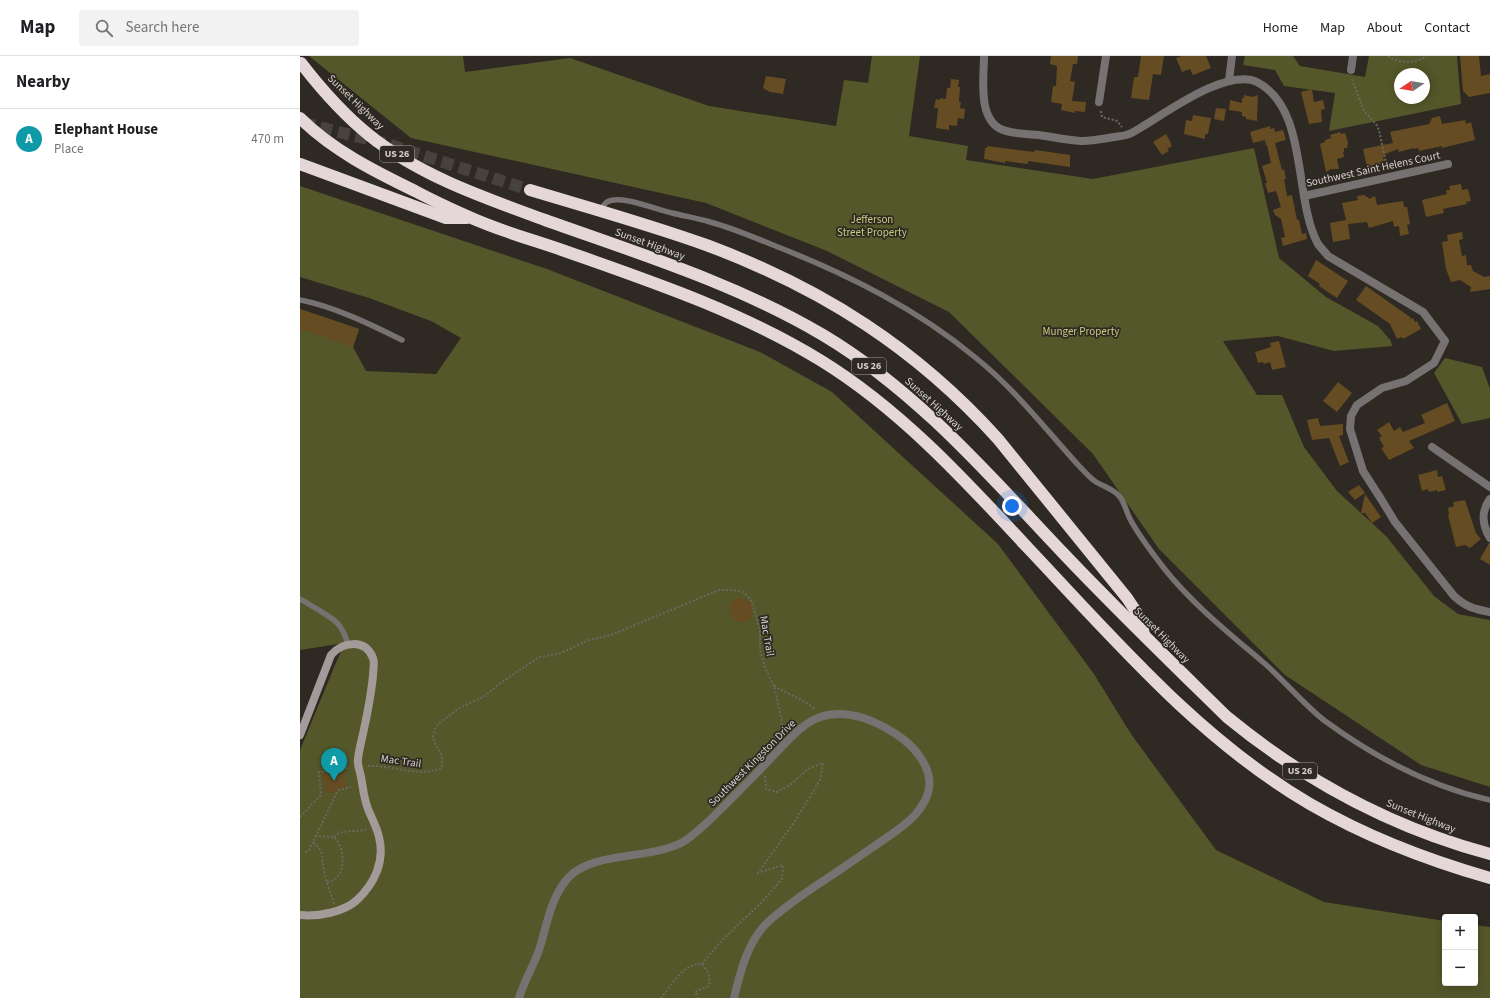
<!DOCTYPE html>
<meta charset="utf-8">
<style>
:root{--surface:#fff;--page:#f2f2f2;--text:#202124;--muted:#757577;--line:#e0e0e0;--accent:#7d5c49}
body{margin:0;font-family:"Source Sans 3",sans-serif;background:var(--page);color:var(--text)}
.controls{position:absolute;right:12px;bottom:12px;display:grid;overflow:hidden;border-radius:4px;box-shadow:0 2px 10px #0003}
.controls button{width:36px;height:36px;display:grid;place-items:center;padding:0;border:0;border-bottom:1px solid var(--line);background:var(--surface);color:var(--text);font:20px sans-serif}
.compass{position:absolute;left:1094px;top:12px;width:36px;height:36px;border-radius:50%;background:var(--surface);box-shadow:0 2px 10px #0003;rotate:258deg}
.you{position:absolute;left:712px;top:450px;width:14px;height:14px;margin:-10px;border:3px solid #fff;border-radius:50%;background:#1a73e8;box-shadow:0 0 0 6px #1a73e833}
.badge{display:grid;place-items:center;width:26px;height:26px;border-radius:50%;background:var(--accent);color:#fff;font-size:13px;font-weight:700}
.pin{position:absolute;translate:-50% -33px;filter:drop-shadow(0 1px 2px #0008)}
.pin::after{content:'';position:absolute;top:21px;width:14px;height:12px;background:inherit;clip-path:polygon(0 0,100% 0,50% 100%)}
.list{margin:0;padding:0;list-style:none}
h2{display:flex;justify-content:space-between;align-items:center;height:52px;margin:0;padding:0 16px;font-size:17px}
h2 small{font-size:13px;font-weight:400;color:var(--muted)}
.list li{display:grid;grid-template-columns:26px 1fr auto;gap:12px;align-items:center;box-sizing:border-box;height:60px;padding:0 16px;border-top:1px solid var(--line)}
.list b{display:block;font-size:15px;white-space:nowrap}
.list p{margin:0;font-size:13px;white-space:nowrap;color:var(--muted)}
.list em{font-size:13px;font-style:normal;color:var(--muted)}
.icon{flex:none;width:22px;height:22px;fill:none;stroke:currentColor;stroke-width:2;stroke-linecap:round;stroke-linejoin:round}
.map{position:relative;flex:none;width:1190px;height:942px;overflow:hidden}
header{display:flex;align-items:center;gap:24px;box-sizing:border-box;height:56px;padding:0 20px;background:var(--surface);border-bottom:1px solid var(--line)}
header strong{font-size:19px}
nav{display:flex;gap:22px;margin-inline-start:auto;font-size:14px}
.search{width:280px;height:36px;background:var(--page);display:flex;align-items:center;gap:10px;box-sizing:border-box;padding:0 14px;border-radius:4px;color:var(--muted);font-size:15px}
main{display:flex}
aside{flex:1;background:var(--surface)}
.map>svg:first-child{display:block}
</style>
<header>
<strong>Map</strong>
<div class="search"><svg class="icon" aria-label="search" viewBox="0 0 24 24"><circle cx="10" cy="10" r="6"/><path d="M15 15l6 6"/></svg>Search here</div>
<nav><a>Home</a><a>Map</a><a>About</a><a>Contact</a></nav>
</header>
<main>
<aside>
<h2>Nearby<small></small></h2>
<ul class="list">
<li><span class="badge" style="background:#0f9aa8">A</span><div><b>Elephant House</b><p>Place</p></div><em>470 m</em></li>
</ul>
</aside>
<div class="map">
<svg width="1190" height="942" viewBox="0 0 1190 942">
<rect width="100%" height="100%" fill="#2e2922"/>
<g fill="#535729" fill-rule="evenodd">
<polygon points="9,0 163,0 165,16 270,2 409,50 536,70 544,24 568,27 572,0 620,0 609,80 668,90 666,104 793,123 954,92 979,202 1026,241 1078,270 1091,285 1092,290 1034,295 978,280 923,285 957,339 982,339 1004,391 1037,435 1086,480 1134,540 1158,558 1190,564 1190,731 1121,709 985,619 859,493 793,398 649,256 527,195 406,147 111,82"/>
<path d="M945 0H993L1000 10 1065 21 1069 0H1157L1161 48 1029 75 1035 37 984 30 975 14 943 9ZM1100 18H1124V42H1100Z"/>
<polygon points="0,130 247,213 460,296 532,336 698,488 794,618 831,678 916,794 1024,846 1145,865 1145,927 1175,927 1175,869 1190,871 1190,942 0,942 0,694 35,609 45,587 0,594 0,253 59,273 53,291 66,315 136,318 161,282 131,265 69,242 0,221"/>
<polygon points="1145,302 1182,311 1190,333 1190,362 1162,368 1134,317"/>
</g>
<g fill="#664c22">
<polygon points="751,0 778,0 777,8 773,8 770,25 775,26 772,45 786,46 785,56 775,55 775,57 761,54 762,48 751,46 753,30 756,30 757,10 750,8"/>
<polygon points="841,0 864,0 861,19 853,18 849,44 831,42 834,21 838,21"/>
<polygon points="882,0 906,0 911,12 893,19 890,13 882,16 876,2"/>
<polygon points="1160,0 1179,0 1181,20 1190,18 1190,37 1169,41 1163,35"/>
<polygon points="466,20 486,23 483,38 470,36 463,32"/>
<polygon points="651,23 659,24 658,31 660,31 659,46 661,46 660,52 665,53 664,63 658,62 657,70 649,69 649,74 636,72 638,52 634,52 636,43 640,44 640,42 646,43 647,32 650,32"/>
<polygon points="1012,33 1014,46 1023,44 1025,53 1021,54 1022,66 1009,68 1001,36"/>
<polygon points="944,39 952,41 958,39 957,65 946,63 946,61 942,60 942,56 929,54 930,44 942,47 942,42 944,42"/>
<polygon points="916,52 926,53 924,65 914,63"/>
<polygon points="893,59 911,62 908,78 905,78 905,83 884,78 886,64 892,65"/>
<polygon points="1140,60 1142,68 1165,64 1166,68 1171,66 1175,84 1142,92 1142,90 1119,95 1118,92 1114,93 1114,92 1099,96 1098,93 1083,99 1084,107 1067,111 1063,93 1093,87 1090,76 1129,68 1132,62"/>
<polygon points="970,70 970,73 974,72 975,76 983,74 986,84 975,87 982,114 984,113 986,123 984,123 987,140 992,139 997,164 999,164 1002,178 1006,177 1007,183 983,190 981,182 985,181 981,163 975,159 973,154 981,151 976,135 968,137 965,127 967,127 962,110 971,107 967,89 966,89 965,84 953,87 950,76"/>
<polygon points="1040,76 1041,78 1045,77 1048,86 1047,92 1044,92 1044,95 1043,96 1044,101 1037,103 1039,113 1031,113 1026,116 1020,88 1025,86 1025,84 1031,82 1030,79"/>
<polygon points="866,78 871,87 870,87 872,90 867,93 869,95 862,99 853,86"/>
<polygon points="687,90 734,96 735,94 770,99 770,111 728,105 728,108 705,105 705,107 684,103 685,92 687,92"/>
<polygon points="1161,128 1162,134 1168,133 1171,145 1166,146 1167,148 1143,153 1144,157 1126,161 1122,144 1147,138 1146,134 1150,134 1149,130"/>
<polygon points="1065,139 1066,141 1068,141 1069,143 1075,140 1077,149 1103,145 1104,151 1107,151 1110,168 1107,169 1109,178 1100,180 1099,170 1094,171 1093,165 1069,172 1067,166 1048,168 1050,183 1033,186 1030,167 1046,164 1042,147 1058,144 1057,140"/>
<polygon points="1162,176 1163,183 1159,184 1162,200 1166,199 1167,209 1171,209 1173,215 1184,221 1190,220 1190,233 1170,236 1171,231 1160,224 1151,226 1146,213 1142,186 1148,185 1147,179"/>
<polygon points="1016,204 1048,225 1037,242 1019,230 1020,228 1008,220"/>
<polygon points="1066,230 1110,261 1111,263 1113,262 1115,266 1117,265 1121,273 1103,283 1102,281 1097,283 1090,268 1056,244"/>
<polygon points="0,253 59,273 53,291 0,273"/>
<polygon points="979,285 986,311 972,314 970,306 964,308 963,306 958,307 955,296 971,291 970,287"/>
<polygon points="1038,326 1052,337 1037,356 1023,345"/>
<polygon points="1147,347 1155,365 1109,385 1114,392 1089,404 1081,392 1084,391 1079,382 1082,380 1077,374 1089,366 1094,375 1100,371 1103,376 1125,367 1121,359"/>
<polygon points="1018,362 1020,370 1043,368 1043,379 1039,380 1049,406 1040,410 1029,382 1012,384 1007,364"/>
<polygon points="1137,414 1138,421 1142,420 1146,434 1137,436 1137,434 1129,436 1128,433 1122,435 1118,419"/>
<polygon points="1059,429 1065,437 1055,444 1048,436"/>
<polygon points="1065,438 1081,461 1072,467 1065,457 1061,457"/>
<polygon points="1165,444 1176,477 1181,483 1170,492 1165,489 1156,491 1148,459 1149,459 1148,452 1154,450 1153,446"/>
<polygon points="1189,487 1190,487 1190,509 1180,503"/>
<circle cx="441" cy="554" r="12"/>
<polygon points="44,715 46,732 37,733 38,736 27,737 26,734 24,735 22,717"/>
</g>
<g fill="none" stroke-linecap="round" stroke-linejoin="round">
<polyline stroke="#47423c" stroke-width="12" stroke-dasharray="12 6" stroke-linecap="butt" points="3,67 87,88 230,134"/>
<g stroke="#6c6861" stroke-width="2" stroke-dasharray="2 2" stroke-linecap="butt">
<path d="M1088 0C1101 8 1114 8 1127 0"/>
<polyline points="1052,23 1064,55 1076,68 1079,74 1087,112"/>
<polyline points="801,55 802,61 817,65 822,71"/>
<polyline points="474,630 507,647 515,653"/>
<path d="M68 710C93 709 118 722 142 712V703L141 696 136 690 133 681 135 673 139 667 161 651 183 641 202 626 239 601 261 597 289 584 311 579 419 534H433L443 536 451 544 460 574V594L466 614 474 630 482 665 481 672 473 686"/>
<polyline points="0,761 21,739 19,716 48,712"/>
<path d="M15 780 34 781C43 789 46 810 38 820 36 823 31 825 27 826"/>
<path d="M34 781C42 772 56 777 67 773"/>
<polyline points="5,796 9,794 13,786"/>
<path d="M34 848C31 837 25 825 24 814 21 801 25 796 13 786L37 736 39 734 51 731"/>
<polyline points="402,908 420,886 462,846 482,823 483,809 458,817 495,765 508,744 520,724 523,707 508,713 490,729 477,736 466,733 465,720"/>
<path d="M361 942C372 929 383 907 402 908L408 916 410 926 408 930 395 936 398 942"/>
</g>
<g stroke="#777272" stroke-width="5.5">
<path d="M300 155C301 153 305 147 307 146 320 138 357 154 372 157 384 160 397 162 410 166 433 172 455 182 478 191 549 219 617 253 676 302 716 334 746 374 780 411 785 416 790 422 796 426 804 431 814 433 820 441 824 446 826 454 829 461 838 479 851 495 863 511 891 547 930 578 964 607 985 625 1003 648 1025 665 1073 700 1131 731 1190 744"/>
<path d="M0 244C33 250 72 269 102 284"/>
<path d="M0 543C6 546 11 550 17 553 35 564 41 566 48 588"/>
</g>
<g stroke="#777272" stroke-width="8">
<path d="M684 0C684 22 677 64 703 74 714 78 728 78 739 79 753 81 767 84 781 85 792 85 803 83 814 81 819 80 825 80 829 78 834 76 840 72 845 69 870 54 928 12 957 26 1009 53 993 142 1018 188 1021 192 1025 196 1028 200L1123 256 1145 285 1134 307 1106 325 1082 332 1057 349 1051 360 1050 373 1063 415 1081 443 1095 466 1154 540C1166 551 1174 553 1190 556"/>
<polyline points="1051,14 1053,0"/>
<polyline points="929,25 932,0"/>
<polyline points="799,46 806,0"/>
<polyline points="1004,140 1148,108"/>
<polyline points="1132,391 1190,431"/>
<path d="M1190 443C1181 455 1182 469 1190 482"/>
<path d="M219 942C224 926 232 912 238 897 247 871 250 840 270 820 294 796 352 803 383 786 397 777 409 765 420 754 438 736 456 718 473 700 487 686 501 668 520 661 549 651 581 667 603 683 617 694 632 713 629 732 628 742 621 752 615 759 603 772 587 781 573 791 553 805 534 818 514 831 497 843 479 855 465 869 447 888 440 917 434 942"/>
</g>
<path stroke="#a39b9a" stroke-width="8" d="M0 679 31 599C42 586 65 582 73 602 75 607 73 614 73 620 71 638 68 655 64 673 62 683 59 693 58 703 57 709 60 715 61 721 63 732 64 743 68 753 72 763 77 772 79 781 85 805 75 827 57 844 44 856 18 861 0 859"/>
<g stroke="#e5d7d7" stroke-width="12">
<path d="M1 7C21 33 43 58 69 79 120 120 185 142 245 164 340 198 437 228 523 279 617 335 689 419 763 497 816 553 872 607 927 661 1005 725 1093 772 1190 798"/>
<path d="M0 62C32 94 74 115 115 135 132 144 149 152 167 160 197 174 230 183 262 194 350 225 440 255 520 304 600 353 665 424 728 492 815 584 900 684 1010 748 1067 781 1127 804 1190 822"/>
<polyline points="0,108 146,162 167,162"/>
<path d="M230 134C290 152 351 169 409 190 523 233 616 292 698 383L827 542 841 563 844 579"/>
</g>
</g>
<g text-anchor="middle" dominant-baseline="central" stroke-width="3.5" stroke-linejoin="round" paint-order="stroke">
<g fill="#2e2922" stroke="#a29f99" stroke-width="1">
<rect x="80" y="90" width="34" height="16" rx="3"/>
<rect x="552" y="302" width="34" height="16" rx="3"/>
<rect x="983" y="707" width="34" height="16" rx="3"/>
</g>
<g font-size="10" font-weight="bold" fill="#d4d1cc">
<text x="97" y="98">US 26</text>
<text x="569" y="310">US 26</text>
<text x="1000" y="715">US 26</text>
</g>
<g font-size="11" fill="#d4d1cc" stroke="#2e2922">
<text transform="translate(56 46) rotate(44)">Sunset Highway</text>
<text transform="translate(1073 113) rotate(-12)">Southwest Saint Helens Court</text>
<text transform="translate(350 188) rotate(20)">Sunset Highway</text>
<text transform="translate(634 348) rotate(42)">Sunset Highway</text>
<text transform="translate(862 579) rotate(45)">Sunset Highway</text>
<text transform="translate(467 580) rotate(80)">Mac Trail</text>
<text transform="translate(101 705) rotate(8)">Mac Trail</text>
<text transform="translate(452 707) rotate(-45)">Southwest Kingston Drive</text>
<text transform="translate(1121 760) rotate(22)">Sunset Highway</text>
</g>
<g font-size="11" fill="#c5cd81" stroke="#2e2922">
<text x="572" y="163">Jefferson<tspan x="572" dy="13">Street Property</tspan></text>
<text x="781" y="275">Munger Property</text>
</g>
</g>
</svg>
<div class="controls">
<button>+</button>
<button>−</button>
</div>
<svg class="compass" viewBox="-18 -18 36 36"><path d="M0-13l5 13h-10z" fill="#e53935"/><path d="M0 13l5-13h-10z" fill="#757577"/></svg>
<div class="you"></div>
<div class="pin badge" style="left:34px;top:725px;background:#0f9aa8">A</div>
</div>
</main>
